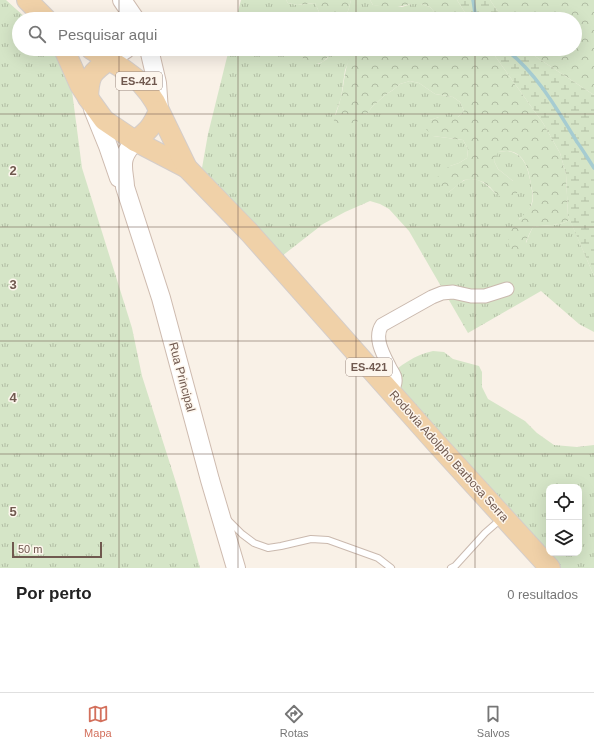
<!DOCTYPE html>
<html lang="pt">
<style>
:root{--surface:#fff;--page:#f2f2f2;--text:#222;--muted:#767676;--line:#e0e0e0;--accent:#d3705c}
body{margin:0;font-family:Arial,sans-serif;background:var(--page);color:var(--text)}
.controls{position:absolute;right:12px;bottom:12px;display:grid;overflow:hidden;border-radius:8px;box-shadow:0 4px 16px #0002}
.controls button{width:36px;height:36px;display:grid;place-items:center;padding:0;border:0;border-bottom:1px solid var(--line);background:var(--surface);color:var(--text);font:20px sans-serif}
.scale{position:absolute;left:12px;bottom:10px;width:90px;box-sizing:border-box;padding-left:4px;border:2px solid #70594f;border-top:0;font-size:11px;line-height:14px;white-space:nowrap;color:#70594f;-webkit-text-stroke:3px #fdf6ed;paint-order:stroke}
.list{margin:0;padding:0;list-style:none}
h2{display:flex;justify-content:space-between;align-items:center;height:52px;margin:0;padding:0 16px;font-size:17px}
h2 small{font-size:13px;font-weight:400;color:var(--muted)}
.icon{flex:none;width:22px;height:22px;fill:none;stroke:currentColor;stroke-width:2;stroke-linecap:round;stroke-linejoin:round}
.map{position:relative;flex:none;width:594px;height:568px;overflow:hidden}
.search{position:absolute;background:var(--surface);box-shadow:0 4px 16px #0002;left:12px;right:12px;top:12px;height:44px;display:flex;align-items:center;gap:10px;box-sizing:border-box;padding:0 14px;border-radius:22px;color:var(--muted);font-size:15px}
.sheet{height:124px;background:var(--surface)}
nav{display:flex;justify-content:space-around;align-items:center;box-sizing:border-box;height:56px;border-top:1px solid var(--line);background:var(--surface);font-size:11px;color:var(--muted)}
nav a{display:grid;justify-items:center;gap:2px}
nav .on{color:var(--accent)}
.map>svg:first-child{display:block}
</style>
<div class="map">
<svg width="594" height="568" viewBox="0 0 594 568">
<defs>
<pattern id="grass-tufts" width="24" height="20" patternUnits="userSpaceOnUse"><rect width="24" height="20" fill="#d5e5c7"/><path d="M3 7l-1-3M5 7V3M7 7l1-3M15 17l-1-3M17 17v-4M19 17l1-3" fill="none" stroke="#b1bda4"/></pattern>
<pattern id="forest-crowns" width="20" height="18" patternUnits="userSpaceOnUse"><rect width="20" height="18" fill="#d5e5c7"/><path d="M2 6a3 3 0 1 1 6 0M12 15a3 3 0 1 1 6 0" fill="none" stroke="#b1bda4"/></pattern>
<pattern id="wetland-marsh" width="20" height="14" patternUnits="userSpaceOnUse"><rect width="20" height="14" fill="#d5e5c7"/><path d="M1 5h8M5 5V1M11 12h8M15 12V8" fill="none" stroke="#b1bda4"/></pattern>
</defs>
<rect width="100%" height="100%" fill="#f9f1e7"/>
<g fill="url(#grass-tufts)" fill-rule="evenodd">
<polygon points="0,0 6,0 27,19 19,19 19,49 55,49 69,68 82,168 132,328 142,376 179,492 200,568 0,568"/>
<polygon points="241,0 286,0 288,3 297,5 315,3 319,12 313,19 236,19"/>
<polygon points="351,0 370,0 373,5 402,7 411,4 421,4 430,7 437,15 437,19 345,19 349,8"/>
<path d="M229 49H299L303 59 319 64 327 59 332 49H354L345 70 341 98 335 115H366L372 107 385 95 393 90 400 84 410 81 419 83 435 94 453 97 460 102 464 111 458 117H439L430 120 433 136 463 140 468 149 467 158 459 163 450 166 449 192C454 188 460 182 465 180 478 176 488 185 496 194L513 181 498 169 494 161 497 152C500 152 504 151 507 151 525 153 528 169 531 184 532 191 534 198 531 205 529 212 524 216 519 219L526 243 529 235 533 227C542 225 551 226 560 224 564 223 567 221 570 220L594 276V332L579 324 541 291 468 333 409 231 389 209 380 204 370 201 345 212 323 224 282 256 239 211 202 168 208 134Z"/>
<path d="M433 351 444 352 453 359 479 366 482 372V387L488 399 525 421 537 433 554 445 577 447 594 445V568H561L470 470 387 378C400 365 415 355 433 351ZM549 487H579V553H549Z"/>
</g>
<g fill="url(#forest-crowns)">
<polygon points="286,0 351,0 349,8 345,19 313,19 319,12 315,3 297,5 288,3"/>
<polygon points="370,0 457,0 469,19 437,19 437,15 430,7 421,4 411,4 393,8 373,5"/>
<polygon points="490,0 594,0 594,95 524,49 575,49 575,19 503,19"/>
<path d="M299 49H332C327 61 322 64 310 65L303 59Z"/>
<path d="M354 49H490L543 123 560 153 566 174 568 216 570 220C567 221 564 223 560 224 551 226 542 225 533 227 528 235 526 243 522 251L513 252C509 246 507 242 509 235 512 222 525 217 531 206 534 200 533 192 531 185 529 171 525 152 507 151 504 151 500 152 498 152L494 161 498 169 513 181 519 189 515 197 505 199 496 194 490 187 483 182 474 179 464 180 449 192 441 187 436 179 442 171 450 166 459 163 467 158 468 149 463 140 433 136 426 129 430 120 439 117H458L464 111 460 102 453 97 435 94 419 83 410 81 400 84 393 90 385 95 372 107 366 115 358 121 350 126 341 129 333 124C335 115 339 106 341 97 345 81 344 64 354 49Z"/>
</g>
<g fill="url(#wetland-marsh)">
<polygon points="457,0 490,0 503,19 469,19"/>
<polygon points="490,49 524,49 594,95 594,276 568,216 566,174 560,153 543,123"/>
</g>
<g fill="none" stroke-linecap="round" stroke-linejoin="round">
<g stroke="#a6ccd1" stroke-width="3.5">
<polyline points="473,0 476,19"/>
<path d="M505 49C536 72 557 109 577 142 583 150 588 159 594 168"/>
</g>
<defs>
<g id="lane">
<polyline points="227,519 242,534 254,543 268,548 281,546 311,539 328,540 378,558 391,568"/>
<polyline points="451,568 455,566 485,533 501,519"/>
</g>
<path id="street" d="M391 391C393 388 396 384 395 379 395 375 392 372 390 368 384 356 373 338 382 325L432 297 442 293 453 292 471 296H485L507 289"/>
<g id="secondary">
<polyline points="122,0 135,19"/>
<polyline points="149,49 157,83 159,111"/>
<polyline points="109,60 126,49"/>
<polyline points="93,109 108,146 119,178"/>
<path d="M135 141C131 146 126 151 124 158 121 167 125 178 125 187L161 298 210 480 236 568"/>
</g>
<g id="primary">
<polyline points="27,0 46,19"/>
<polyline points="64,49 80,85 91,102 104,120 135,141 187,168"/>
<polyline points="91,49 119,66 139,81 149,93 155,102 187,168 249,232 437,444 550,568"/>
<path d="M88 98C89 75 91 73 109 60"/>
<path d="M135 141C148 131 152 127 159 111"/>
</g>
</defs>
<use href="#lane" stroke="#cab9ae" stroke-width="8"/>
<use href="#street" stroke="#cab9ae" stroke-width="15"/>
<use href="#secondary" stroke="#cebbaf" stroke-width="20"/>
<use href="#primary" stroke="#d4cdca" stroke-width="22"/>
<use href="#lane" stroke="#fff" stroke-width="6"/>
<use href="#street" stroke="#fff" stroke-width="13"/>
<use href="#secondary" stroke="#fff" stroke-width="18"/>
<use href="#primary" stroke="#f0d1a8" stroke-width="20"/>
</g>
<path fill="none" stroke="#70594f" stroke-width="1" stroke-opacity="0.55" d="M119 0V19M238 0V19M356 0V19M475 0V19M119 49V568M238 49V568M356 49V568M475 49V568M0 114H594M0 227H594M0 341H594M0 454H594"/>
<g text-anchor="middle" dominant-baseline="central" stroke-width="3" stroke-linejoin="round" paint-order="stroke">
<g fill="#fdf6ed" stroke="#9a887e" stroke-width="1">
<rect x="116" y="72" width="46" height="18" rx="3"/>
<rect x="346" y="358" width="46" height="18" rx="3"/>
</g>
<g font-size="11" font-weight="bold" fill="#70594f">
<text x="139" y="81">ES-421</text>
<text x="369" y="367">ES-421</text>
</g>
<g font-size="12" fill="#70594f" stroke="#fdf6ed">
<text transform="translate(182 377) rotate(75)">Rua Principal</text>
<text transform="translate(449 456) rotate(48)">Rodovia Adolpho Barbosa Serra</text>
</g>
</g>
<g font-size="13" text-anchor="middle" font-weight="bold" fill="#70594f" stroke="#fdf6ed" stroke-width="3" stroke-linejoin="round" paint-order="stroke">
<text x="13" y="175">2</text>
<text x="13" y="289">3</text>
<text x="13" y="402">4</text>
<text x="13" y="516">5</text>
</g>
</svg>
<div class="controls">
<button><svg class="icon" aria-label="locate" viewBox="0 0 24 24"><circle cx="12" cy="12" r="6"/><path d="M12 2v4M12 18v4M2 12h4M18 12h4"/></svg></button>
<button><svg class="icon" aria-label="layers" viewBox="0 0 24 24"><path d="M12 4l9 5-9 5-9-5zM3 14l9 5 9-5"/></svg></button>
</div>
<div class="scale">50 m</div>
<div class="search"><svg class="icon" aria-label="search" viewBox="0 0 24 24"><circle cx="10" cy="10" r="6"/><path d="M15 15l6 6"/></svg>Pesquisar aqui</div>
</div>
<section class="sheet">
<h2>Por perto<small>0 resultados</small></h2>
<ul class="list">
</ul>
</section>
<nav>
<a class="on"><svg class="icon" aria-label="map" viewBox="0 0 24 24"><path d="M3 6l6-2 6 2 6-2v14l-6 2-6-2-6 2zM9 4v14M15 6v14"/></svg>Mapa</a>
<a><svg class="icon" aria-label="directions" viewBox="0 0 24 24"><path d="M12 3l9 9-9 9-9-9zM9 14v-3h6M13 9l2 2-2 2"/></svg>Rotas</a>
<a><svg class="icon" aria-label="saved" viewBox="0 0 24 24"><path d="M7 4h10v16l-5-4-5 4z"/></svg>Salvos</a>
</nav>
